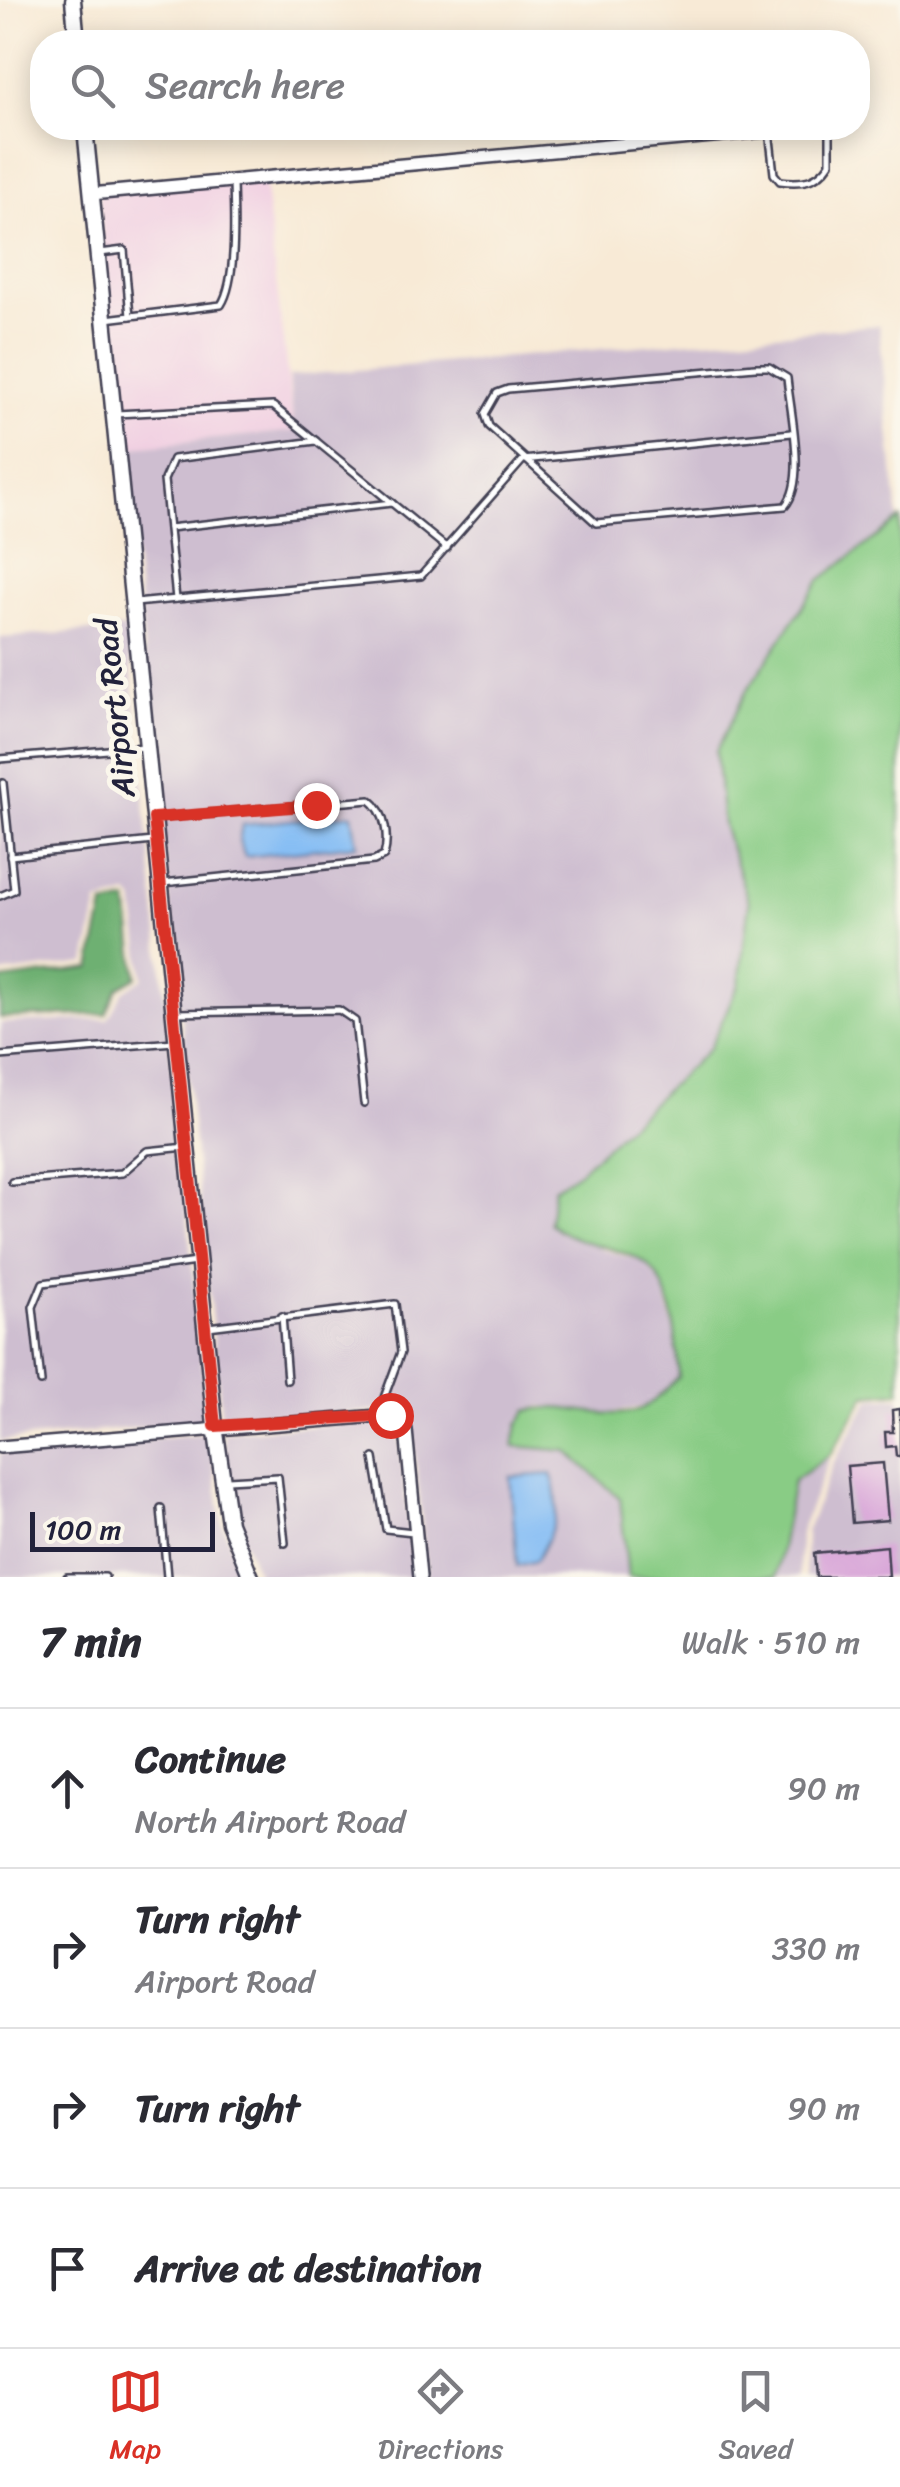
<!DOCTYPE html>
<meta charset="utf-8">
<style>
:root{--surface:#fff;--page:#f7f7f7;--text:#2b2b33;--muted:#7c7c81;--line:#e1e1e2;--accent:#d93025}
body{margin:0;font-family:Sriracha,sans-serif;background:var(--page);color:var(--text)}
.scale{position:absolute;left:30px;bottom:25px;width:185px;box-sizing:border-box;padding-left:10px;border:5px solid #22223b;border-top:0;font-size:28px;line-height:35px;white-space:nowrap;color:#22223b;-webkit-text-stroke:8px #fbf7ec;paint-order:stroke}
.stop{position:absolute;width:30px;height:30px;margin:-22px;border:8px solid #d93025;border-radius:50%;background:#fff}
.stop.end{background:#d93025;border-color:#fff;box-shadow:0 2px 10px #0008}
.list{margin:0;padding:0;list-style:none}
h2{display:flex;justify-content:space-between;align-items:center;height:130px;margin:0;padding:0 40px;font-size:42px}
h2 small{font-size:32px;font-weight:400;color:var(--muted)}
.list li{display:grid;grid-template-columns:65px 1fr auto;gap:30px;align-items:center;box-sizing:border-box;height:160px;padding:0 40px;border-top:2px solid var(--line)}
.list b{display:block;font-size:38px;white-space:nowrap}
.list p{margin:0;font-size:32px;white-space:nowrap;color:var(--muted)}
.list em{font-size:32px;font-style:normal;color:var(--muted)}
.icon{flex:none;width:55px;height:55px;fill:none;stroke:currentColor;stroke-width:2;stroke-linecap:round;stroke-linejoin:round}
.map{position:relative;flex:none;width:900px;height:1577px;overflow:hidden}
.search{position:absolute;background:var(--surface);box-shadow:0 5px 25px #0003;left:30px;right:30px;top:30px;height:110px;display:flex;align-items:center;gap:25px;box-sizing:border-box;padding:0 35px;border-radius:40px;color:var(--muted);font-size:38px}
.sheet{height:770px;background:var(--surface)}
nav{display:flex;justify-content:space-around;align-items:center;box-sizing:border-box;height:140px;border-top:2px solid var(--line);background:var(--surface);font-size:28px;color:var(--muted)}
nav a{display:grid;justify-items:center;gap:5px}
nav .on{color:var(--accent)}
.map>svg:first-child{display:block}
</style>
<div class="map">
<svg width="900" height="1577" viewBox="0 0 900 1577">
<rect width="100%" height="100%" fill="#fbf7ec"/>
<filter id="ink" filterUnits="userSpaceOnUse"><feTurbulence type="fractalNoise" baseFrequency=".01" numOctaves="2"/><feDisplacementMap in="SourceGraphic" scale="20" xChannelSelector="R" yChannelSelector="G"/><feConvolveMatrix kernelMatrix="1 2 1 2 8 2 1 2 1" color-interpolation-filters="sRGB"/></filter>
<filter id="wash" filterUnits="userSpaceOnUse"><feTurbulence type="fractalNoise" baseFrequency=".0048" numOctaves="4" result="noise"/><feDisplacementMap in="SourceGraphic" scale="40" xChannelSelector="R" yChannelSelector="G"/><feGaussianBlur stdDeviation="2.25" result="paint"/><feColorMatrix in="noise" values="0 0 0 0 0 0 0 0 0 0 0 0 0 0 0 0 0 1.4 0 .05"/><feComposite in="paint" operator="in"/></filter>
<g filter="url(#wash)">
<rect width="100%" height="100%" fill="#f8ead6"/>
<polygon fill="#f1d0e2" points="264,180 294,431 124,448 98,191"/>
<g fill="#cebed0">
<polygon points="879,325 898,520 820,580 746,692 716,751 749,903 739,984 709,1049 580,1171 554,1188 601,1249 644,1262 663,1285 677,1345 679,1377 646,1406 610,1413 541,1406 527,1411 518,1425 515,1446 567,1451 620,1498 628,1577 427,1577 413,1430 395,1410 222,1420 124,448 294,431 289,376"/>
<polygon points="127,628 208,1421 0,1441 0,1023 108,1019 123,992 143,978 134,900 128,895 98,903 86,963 0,974 0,638"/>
<polygon points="900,1397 900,1577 805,1577 806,1532 834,1462 870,1399"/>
<polygon points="387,1421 399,1433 413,1577 259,1577 236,1521 223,1432"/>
<polygon points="209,1433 222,1524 244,1577 0,1577 0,1453"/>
<polygon points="831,1454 800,1532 799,1577 776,1577 793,1481"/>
</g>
<path fill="#89cc85" stroke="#567760" stroke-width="2.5" d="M900 519V1392L866 1395 831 1454 793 1481 776 1577H628L620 1498 567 1451 514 1446 518 1425 527 1411C565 1399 613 1427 648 1405 659 1398 669 1386 679 1377 677 1344 674 1280 642 1261 611 1244 577 1246 549 1223L554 1188 580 1171 709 1049 739 984 749 903 723 825 716 751 746 692 820 580Z"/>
<polygon fill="#6eb072" stroke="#486956" stroke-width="2.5" points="128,901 137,977 118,988 106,1014 0,1018 0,980 91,968 104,906"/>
<g fill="#83bcf4" stroke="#526f98" stroke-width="2.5">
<polygon points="352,814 357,845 245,857 239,841 242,825"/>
<path d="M551 1474C564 1508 553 1531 536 1561L517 1566 510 1477Z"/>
</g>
<g id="blocks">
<g fill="#d8a5d8">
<polygon points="900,1409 900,1456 896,1456 895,1446 886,1447 885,1432 893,1432 892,1410"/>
<polygon points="883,1463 888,1520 852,1523 847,1466"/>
<polygon points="887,1546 889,1577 816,1577 814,1553"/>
</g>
</g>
</g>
<g filter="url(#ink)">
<use href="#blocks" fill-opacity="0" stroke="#424052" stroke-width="2.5"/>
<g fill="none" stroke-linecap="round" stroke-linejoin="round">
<defs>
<g id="service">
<path d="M769 130 774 174 780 181C801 184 818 182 830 163V128"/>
<polyline points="100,253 124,250 130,316"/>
<path d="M106 319 221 305C237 281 234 214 233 184"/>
<path d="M755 367H769L787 378C790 410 807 482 785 506L596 523 489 426 485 414 497 393 508 389Z"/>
<polyline points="116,414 273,406 316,441"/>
<polyline points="169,528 392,503"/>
<polyline points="176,599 164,480 173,459 316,441 447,548"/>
<polyline points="135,603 421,576 523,460 792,433"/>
<polyline points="0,759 144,747"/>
<path d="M157 818 370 800C386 812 389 838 384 856L374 861 163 883"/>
<polyline points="10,856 153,841"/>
<polyline points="0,896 14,890 3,783"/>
<polyline points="177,1013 339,1010 355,1021 364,1103"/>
<polyline points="0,1056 174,1042"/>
<polyline points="12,1182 122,1173 147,1151 186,1147"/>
<polyline points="282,1316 287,1380"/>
<polyline points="208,1327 395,1304 401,1352 378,1414"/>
<polyline points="41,1382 33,1307 43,1283 196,1262"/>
<polyline points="374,1458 386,1529 413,1532"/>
<polyline points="228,1480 278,1477 285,1543"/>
<polyline points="161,1508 167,1577"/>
<polyline points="67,1577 105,1577"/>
</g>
<g id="minor">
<polyline points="91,194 800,128"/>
<polyline points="0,1447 390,1415 406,1430 420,1577"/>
</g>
<g id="tertiary">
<polyline points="73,0 77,42"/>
<polyline points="85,128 215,1426 229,1523 251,1577"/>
</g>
</defs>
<use href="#service" stroke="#424052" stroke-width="10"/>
<use href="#minor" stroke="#424052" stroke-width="16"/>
<use href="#tertiary" stroke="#424052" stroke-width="19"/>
<use href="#service" stroke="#fff" stroke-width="5"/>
<use href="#minor" stroke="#fff" stroke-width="11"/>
<use href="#tertiary" stroke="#fff" stroke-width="14"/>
</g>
</g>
<g fill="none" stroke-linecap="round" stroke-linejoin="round" filter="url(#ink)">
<polyline stroke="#d93025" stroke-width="12" points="316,805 154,818 215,1426 390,1415"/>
</g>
<g text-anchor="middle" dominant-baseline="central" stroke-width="10" stroke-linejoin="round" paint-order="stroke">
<g font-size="32" fill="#22223b" stroke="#fbf7ec">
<text transform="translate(115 708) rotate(-96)">Airport Road</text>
</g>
</g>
</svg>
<div class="scale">100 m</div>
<div class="stop" style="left:390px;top:1415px"></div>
<div class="stop end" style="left:316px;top:805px"></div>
<div class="search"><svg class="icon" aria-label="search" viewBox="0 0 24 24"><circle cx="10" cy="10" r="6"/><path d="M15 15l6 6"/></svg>Search here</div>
</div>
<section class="sheet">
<h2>7 min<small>Walk · 510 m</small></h2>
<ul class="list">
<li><svg class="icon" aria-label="ahead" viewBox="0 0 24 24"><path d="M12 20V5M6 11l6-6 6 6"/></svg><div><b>Continue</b><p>North Airport Road</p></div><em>90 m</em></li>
<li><svg class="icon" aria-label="right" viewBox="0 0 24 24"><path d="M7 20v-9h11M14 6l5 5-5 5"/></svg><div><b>Turn right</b><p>Airport Road</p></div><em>330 m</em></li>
<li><svg class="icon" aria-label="right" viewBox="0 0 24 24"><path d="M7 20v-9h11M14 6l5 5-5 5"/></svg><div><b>Turn right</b></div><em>90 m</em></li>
<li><svg class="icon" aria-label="arrive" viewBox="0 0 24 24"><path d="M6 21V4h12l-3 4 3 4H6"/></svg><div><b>Arrive at destination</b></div></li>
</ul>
</section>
<nav>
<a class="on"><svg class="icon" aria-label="map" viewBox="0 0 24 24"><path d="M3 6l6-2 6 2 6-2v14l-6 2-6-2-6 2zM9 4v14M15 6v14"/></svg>Map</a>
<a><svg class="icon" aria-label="directions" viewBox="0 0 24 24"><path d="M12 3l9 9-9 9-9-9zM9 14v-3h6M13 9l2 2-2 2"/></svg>Directions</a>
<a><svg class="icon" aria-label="saved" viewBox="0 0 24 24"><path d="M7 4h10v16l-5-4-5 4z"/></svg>Saved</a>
</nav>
